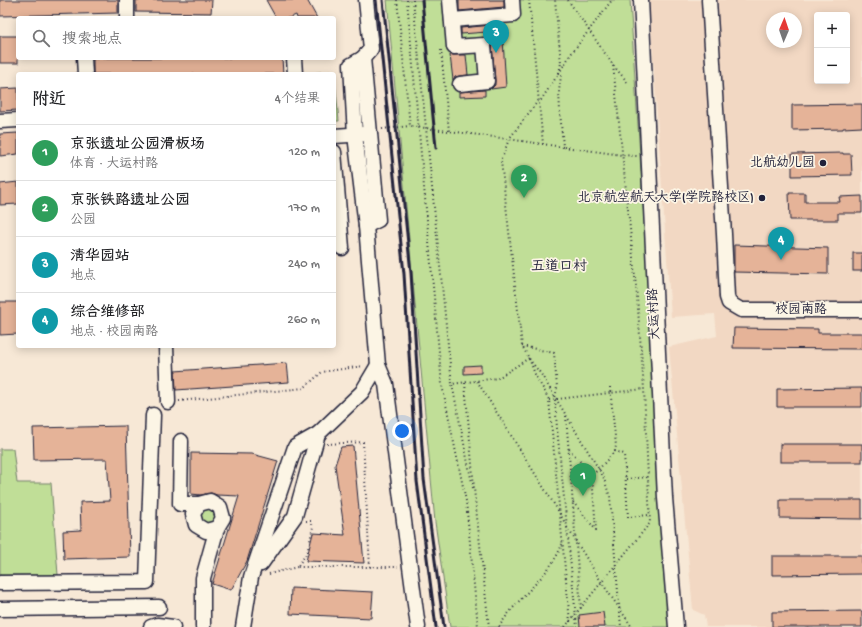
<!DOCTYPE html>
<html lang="zh">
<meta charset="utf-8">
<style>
:root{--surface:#fff;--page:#f6f6f6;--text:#202124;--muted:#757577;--line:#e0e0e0;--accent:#0f766e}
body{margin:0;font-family:"Gochi Hand","LXGW WenKai TC",sans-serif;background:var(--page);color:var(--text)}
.controls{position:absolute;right:12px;top:12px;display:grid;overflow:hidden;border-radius:4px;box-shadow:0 2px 10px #0003}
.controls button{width:36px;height:36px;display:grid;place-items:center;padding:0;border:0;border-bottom:1px solid var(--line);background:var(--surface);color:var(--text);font:20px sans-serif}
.compass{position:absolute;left:766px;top:12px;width:36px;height:36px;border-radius:50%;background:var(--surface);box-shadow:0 2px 10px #0003;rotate:2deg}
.you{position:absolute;left:402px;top:431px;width:14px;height:14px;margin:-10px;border:3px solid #fff;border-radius:50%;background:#1a73e8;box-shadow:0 0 0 6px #1a73e833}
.badge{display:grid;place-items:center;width:26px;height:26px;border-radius:50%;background:var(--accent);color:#fff;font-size:13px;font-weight:700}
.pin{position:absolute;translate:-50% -33px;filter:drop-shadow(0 1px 2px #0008)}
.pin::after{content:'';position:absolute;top:21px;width:14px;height:12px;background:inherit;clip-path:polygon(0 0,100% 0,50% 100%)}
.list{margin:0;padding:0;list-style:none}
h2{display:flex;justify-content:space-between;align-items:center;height:52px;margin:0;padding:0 16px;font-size:17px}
h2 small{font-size:13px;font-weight:400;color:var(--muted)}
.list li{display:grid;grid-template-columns:26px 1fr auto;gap:12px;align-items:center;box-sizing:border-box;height:56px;padding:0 16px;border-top:1px solid var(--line)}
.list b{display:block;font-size:15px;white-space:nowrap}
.list p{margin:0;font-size:13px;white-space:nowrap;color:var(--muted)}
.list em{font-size:13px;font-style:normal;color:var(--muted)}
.icon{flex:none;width:22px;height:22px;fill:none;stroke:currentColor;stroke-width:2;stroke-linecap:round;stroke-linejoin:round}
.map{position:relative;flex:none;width:862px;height:627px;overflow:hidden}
.search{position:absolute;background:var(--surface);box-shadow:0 2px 10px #0003;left:16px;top:16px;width:320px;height:44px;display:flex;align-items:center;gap:10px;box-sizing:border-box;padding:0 14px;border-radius:4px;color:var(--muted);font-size:15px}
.panel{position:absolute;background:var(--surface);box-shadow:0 2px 10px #0003;left:16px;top:72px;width:320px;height:276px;border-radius:4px}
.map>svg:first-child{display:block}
</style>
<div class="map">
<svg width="862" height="627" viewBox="0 0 862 627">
<rect width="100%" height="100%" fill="#f7e8d6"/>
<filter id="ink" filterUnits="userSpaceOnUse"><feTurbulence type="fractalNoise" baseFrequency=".025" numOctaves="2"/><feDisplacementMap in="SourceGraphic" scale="8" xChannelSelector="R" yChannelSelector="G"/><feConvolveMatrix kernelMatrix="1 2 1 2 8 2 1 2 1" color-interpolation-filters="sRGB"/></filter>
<g filter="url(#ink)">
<path fill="#f2d8c3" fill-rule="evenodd" d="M649 0H862V627H706L704 615 693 610 669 347 717 336 715 314 671 317ZM817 15H847V81H817ZM772 18H796V42H772Z"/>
<g fill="#c0de97" stroke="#718069">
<polygon points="387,0 630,0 665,546 671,627 450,627 435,522"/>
<polygon points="334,71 339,121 334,121 334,74 309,73"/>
<polygon points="0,449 13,449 17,483 51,483 58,575 0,575"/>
<circle cx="208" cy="517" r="9"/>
</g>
<g fill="#e5b398" stroke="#22223b">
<polygon points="0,0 118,0 118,13 0,16"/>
<polygon points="136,0 212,0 211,13 136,12"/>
<polygon points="266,0 307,0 317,18 297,18 296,15 289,18 276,18"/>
<polygon points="459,0 504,0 504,7 459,11"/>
<polygon points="502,24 506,87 491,89 495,85 495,80 492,44 491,41 487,37 487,32 461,34 461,28"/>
<rect x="0" y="36" width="18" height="27"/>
<polygon points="450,55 466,55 468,75 459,76 455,77 453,80"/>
<polygon points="93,58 282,58 283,74 93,74"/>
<polygon points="18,88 18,110 0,111 0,89"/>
<polygon points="485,90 485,96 459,97 459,92"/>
<polygon points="862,104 862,127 843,128 843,129 792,130 792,105"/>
<polygon points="18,133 18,154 0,156 0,134"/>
<polygon points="843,153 843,154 851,154 852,175 792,176 792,154"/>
<polygon points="18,182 18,204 0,205 0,184"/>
<polygon points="789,193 805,193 805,202 840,202 839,197 862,196 862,213 838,213 838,220 790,220"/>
<polygon points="734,245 828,248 828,274 734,272"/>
<rect x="853" y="253" width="9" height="18"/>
<polygon points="0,302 18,302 18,334 0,335"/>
<polygon points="734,328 818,329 818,333 862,333 862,349 733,348"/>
<polygon points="287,363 289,382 176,390 175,371"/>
<polygon points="481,365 481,373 464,374 464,366"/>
<polygon points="862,388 862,407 777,407 777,389"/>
<polygon points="126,426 130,557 64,559 63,531 81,530 80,502 110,501 107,459 34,460 33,428"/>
<rect x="780" y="444" width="82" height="18"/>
<polygon points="353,446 364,563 306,561 313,533 345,535 335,465 341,447"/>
<polygon points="191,453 252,454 278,461 247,561 231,590 212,584 239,496 217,495 211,493 201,495 191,494"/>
<polygon points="780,500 862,500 862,519 780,518"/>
<polygon points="772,556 862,556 862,574 772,575"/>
<polygon points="291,588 373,592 371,618 290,614"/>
<polygon points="862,611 862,627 772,627 772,612"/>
<polygon points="603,612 605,627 580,627 579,615"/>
</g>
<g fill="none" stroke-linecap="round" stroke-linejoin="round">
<defs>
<g id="minor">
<polyline points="127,0 127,18"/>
<polyline points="366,0 371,49 363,58 351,65 355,135 366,226 378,365 386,384 410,567 418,627"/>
<polyline points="450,0 454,47 484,45 487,81 460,84"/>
<polyline points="641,0 665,498 676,627"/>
<polyline points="709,0 724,234 727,297 729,303 741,310 862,310"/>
<polyline points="452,20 513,15 512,0"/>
<polyline points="84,58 85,74"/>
<polyline points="294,58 295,74"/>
<polyline points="363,58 378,220 366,226"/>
<polyline points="0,121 18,120"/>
<polyline points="334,136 364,134"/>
<polyline points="334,152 342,248"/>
<polyline points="166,346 168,402"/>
<polyline points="181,441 180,504 199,504"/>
<polygon points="210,501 220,507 223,518 217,528 206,531 196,525 193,514 199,504"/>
<polyline points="261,564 295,516 318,434"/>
<polyline points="0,583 147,582 153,415"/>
<polyline points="0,609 159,607"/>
<polyline points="151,627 157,625 173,627"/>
<polyline points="203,627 203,578 217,528"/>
<polyline points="243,627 251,577 295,447 318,434 362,392 378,365"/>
</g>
</defs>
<use href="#minor" stroke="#22223b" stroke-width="17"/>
<g stroke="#22223b" stroke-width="2" stroke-dasharray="1 3" stroke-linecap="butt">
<polyline points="397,0 410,126 487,136 563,147 560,111 559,91 561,76 559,73 561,63 555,0"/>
<polyline points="413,0 452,384"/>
<polyline points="529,0 543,144"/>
<polyline points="568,0 613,65 629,84"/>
<polyline points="441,50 449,131"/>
<polyline points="382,129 410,126"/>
<polyline points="564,147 622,155 637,156"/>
<polyline points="522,346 554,353 557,387 555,399 557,428 577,627"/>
<polyline points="529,359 541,374 603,476 610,497 621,627"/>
<polyline points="477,381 559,512 565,523"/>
<polyline points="465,383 475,499 489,627"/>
<polyline points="610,387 616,446 615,451 624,454 628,517 649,515"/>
<polyline points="549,400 644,389"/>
<polyline points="179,401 304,388 322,372 363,366"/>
<polyline points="566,416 581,609"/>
<polyline points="327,444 363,442 370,567"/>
<polyline points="569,449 592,475"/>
<polyline points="626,479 648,477"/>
<polyline points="473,488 452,384 498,378 529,358"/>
<polyline points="573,502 596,530 592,475 599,469 615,451"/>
<polyline points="306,521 311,521 313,527 307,553 297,567 398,567"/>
<polyline points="567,527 602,583 632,627"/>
<polyline points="269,574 297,567"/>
<polyline points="570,622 549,400 544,390 536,377 529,358 522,346 501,161 509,139 538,101 541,100 559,73 571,54 612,0"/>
<path d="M499 627C516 598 551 576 562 544"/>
<polyline points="565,627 650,523 644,389 637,296 613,65"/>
</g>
<use href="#minor" stroke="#fcf5e5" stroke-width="14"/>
<g stroke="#22223b" stroke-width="3">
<polyline points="376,0 404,274 417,481 436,627"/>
<polyline points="383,0 411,273 424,479 444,627"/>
<polyline points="422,0 436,148"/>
</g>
<polyline stroke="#22223b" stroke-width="2" stroke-dasharray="1 3" stroke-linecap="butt" points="407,0 442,385 466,501 478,627"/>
</g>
</g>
<g fill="#22223b" stroke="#fcf5e5" stroke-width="1.5">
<circle cx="823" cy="163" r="4"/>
<circle cx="762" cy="198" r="4"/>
</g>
<g text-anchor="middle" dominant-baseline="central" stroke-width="3.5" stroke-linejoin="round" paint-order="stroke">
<g font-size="13" fill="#22223b" stroke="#fcf5e5" text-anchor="end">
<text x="815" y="163">北航幼儿园</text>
<text x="754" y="198">北京航空航天大学(学院路校区)</text>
</g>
<g font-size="13" fill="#22223b" stroke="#fcf5e5">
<text x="801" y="310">校园南路</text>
<text transform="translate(655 314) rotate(-93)">大运村路</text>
</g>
<g font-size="14" fill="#22223b" stroke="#fcf5e5">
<text x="559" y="267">五道口村</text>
</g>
</g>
</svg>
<div class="controls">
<button>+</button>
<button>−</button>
</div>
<svg class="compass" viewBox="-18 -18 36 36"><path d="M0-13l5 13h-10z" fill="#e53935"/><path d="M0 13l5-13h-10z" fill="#757577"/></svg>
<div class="you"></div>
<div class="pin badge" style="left:583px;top:496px;background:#2e9e5b">1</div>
<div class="pin badge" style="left:524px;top:198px;background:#2e9e5b">2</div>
<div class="pin badge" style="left:496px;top:53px;background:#0f9aa8">3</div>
<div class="pin badge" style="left:781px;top:260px;background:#0f9aa8">4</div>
<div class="search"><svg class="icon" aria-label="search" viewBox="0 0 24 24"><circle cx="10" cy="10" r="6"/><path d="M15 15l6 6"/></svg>搜索地点</div>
<section class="panel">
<h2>附近<small>4个结果</small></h2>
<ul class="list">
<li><span class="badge" style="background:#2e9e5b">1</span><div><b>京张遗址公园滑板场</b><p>体育 · 大运村路</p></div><em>120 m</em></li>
<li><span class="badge" style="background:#2e9e5b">2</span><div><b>京张铁路遗址公园</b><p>公园</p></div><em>170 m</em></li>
<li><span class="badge" style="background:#0f9aa8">3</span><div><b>清华园站</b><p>地点</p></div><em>240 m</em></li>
<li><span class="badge" style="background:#0f9aa8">4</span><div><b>综合维修部</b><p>地点 · 校园南路</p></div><em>260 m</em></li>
</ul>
</section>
</div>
